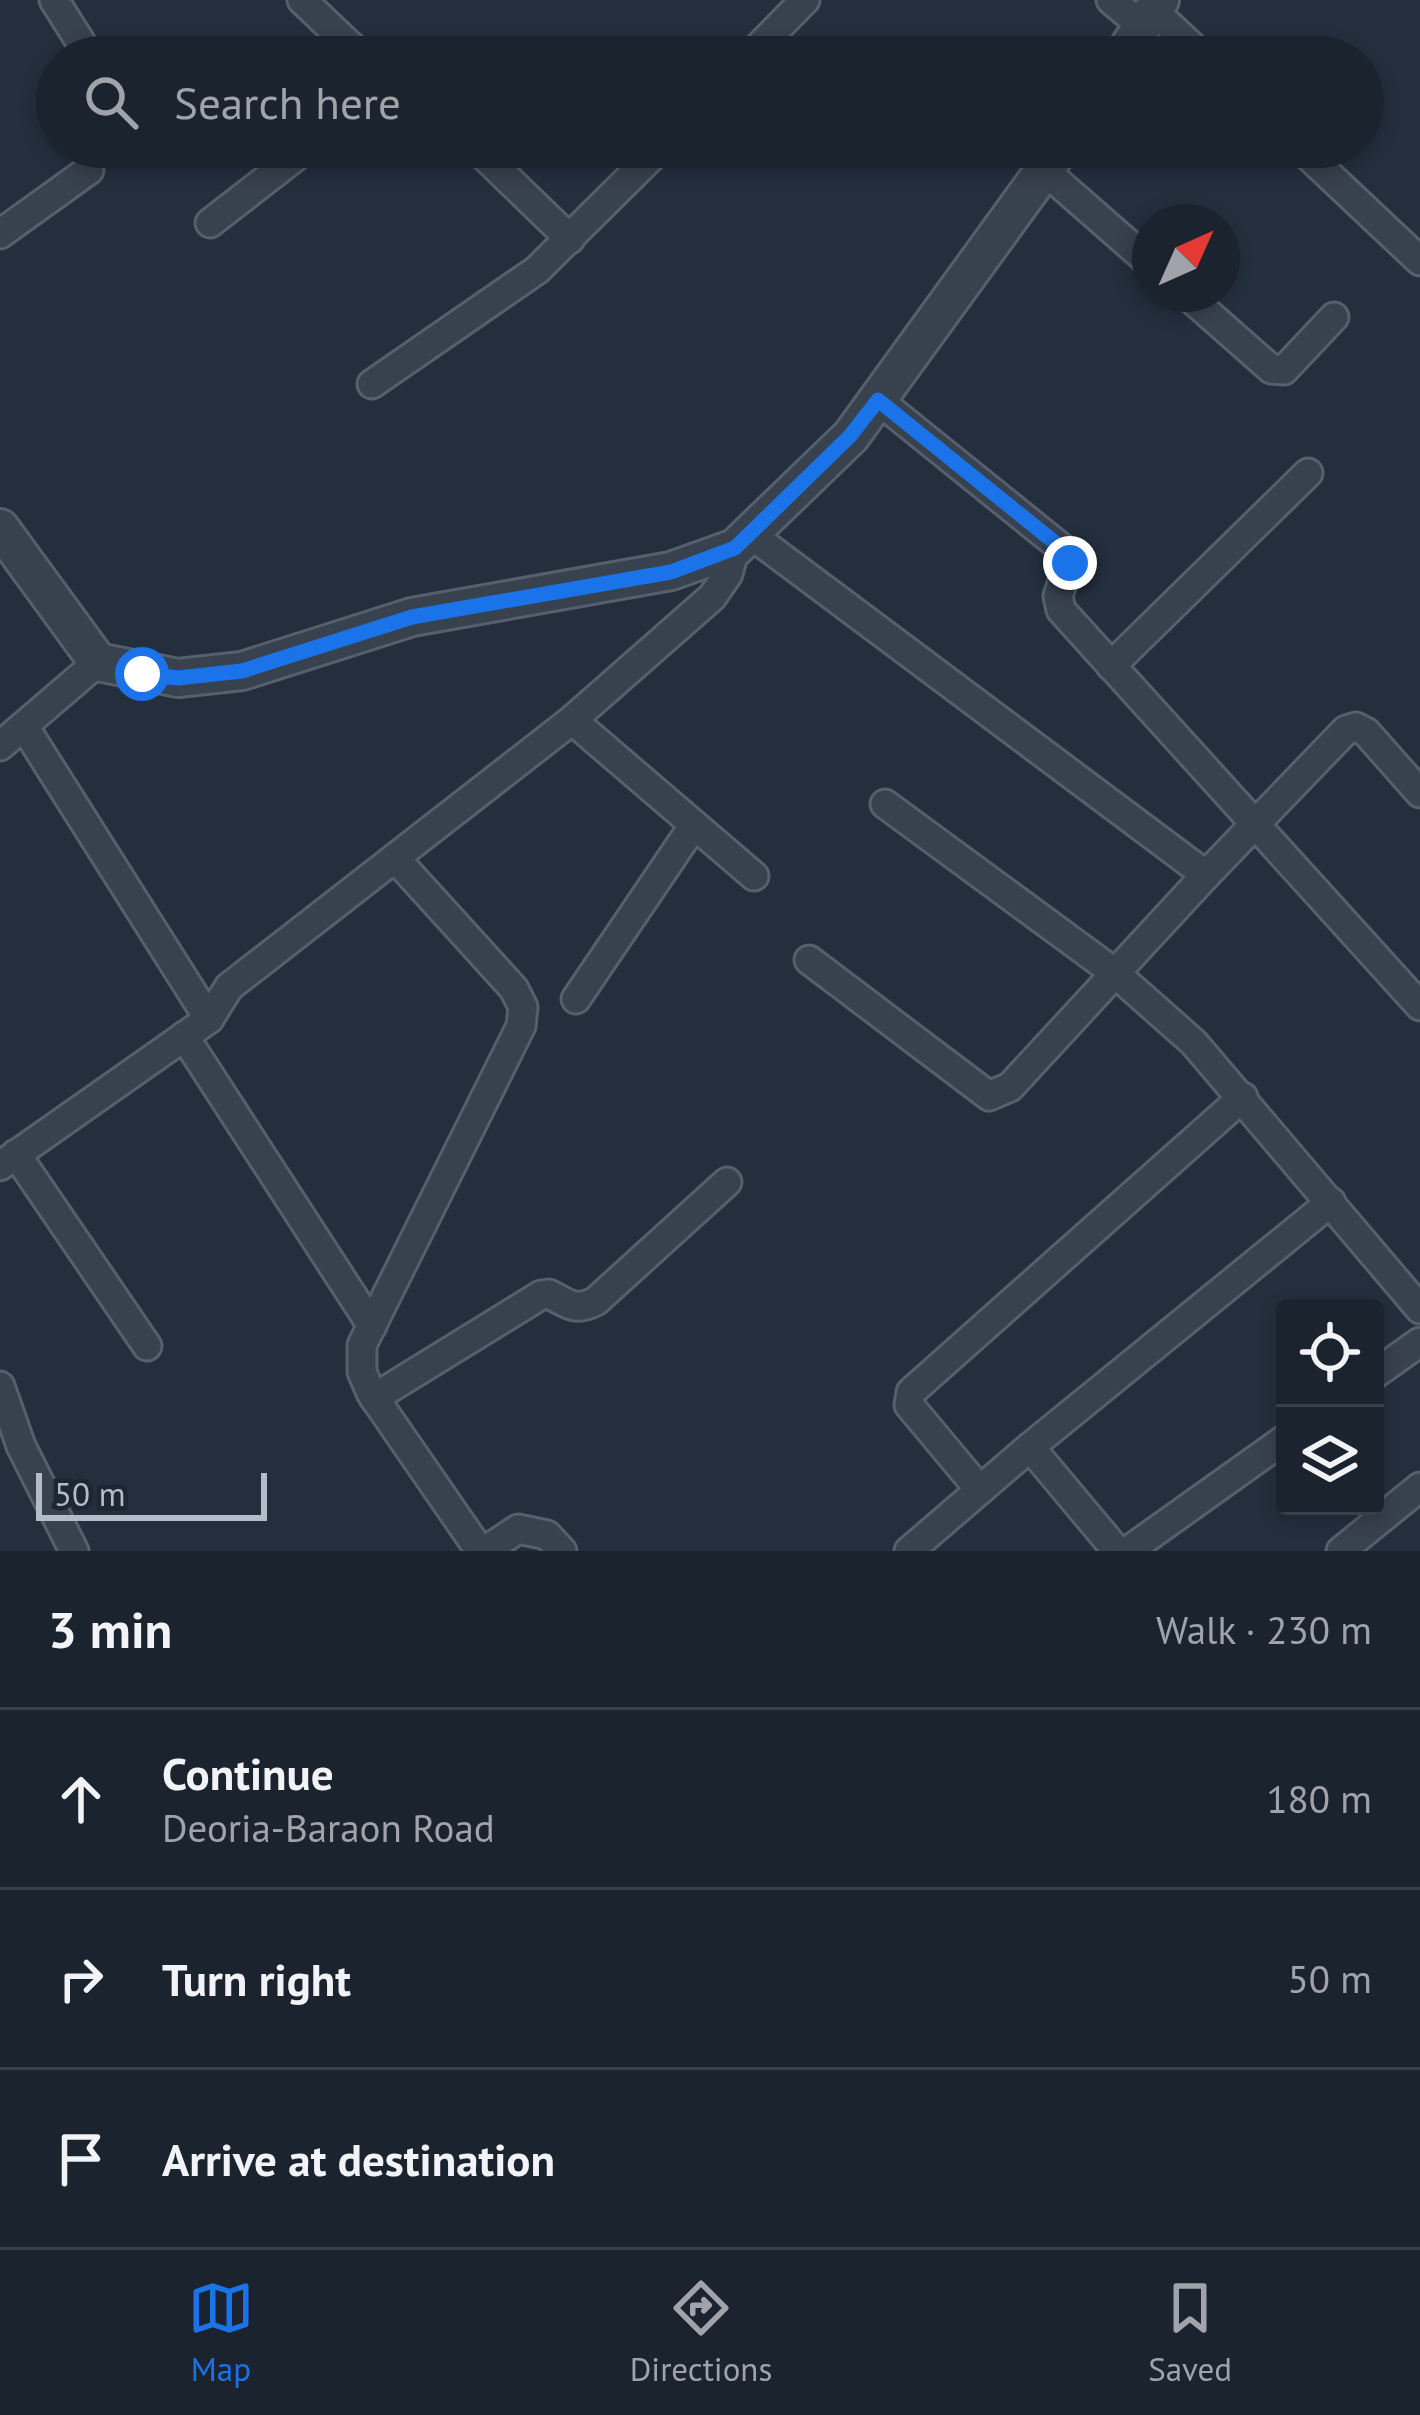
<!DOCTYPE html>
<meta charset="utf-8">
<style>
:root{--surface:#1b232e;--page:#242b36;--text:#f1f3f6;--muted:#a0a4aa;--line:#39404a;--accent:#1a73e8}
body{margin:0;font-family:"PT Sans",sans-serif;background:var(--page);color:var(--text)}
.controls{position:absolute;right:36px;bottom:36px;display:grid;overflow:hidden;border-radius:12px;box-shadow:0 6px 18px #0003}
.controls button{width:108px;height:108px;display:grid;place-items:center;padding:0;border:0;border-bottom:3px solid var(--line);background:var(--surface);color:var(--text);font:60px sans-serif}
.compass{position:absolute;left:1132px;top:204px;width:108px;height:108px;border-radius:50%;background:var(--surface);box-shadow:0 6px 18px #0003;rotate:45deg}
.scale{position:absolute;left:36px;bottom:30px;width:231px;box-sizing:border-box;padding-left:12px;border:6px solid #b4bcc9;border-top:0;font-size:33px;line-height:42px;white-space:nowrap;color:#b4bcc9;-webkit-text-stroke:9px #1d2633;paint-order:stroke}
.stop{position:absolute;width:36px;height:36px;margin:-27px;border:9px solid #1a73e8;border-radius:50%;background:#fff}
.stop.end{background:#1a73e8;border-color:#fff;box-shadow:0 3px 12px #0008}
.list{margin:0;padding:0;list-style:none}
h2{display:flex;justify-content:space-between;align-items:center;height:156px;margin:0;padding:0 48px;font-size:51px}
h2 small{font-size:39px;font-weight:400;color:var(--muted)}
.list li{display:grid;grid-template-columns:78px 1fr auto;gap:36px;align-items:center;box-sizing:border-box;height:180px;padding:0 48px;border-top:3px solid var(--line)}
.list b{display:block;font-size:45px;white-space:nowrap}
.list p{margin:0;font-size:39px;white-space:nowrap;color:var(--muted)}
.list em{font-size:39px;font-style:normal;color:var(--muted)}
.icon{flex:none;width:66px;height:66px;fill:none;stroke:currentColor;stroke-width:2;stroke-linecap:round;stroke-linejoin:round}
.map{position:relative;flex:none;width:1420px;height:1551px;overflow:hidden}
.search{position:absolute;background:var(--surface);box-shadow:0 6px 18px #0003;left:36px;right:36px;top:36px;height:132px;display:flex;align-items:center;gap:30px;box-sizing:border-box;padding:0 42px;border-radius:66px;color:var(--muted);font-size:45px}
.sheet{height:696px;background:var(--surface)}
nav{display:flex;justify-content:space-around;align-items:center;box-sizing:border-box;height:168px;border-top:3px solid var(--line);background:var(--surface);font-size:33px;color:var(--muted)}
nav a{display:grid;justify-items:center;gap:6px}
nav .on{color:var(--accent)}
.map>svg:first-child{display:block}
</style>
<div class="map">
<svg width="1420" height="1551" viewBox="0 0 1420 1551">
<rect width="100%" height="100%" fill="#242f3e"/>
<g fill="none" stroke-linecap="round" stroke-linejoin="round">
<defs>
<g id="minor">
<polyline points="54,0 90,57"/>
<polyline points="302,0 362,57"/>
<polyline points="1111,0 1142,26"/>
<polyline points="1153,10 1203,57"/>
<polyline points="749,57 805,0"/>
<polyline points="475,147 570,239"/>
<polyline points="1299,147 1420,261"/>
<polyline points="1045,171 1150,263"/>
<polyline points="210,223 308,147"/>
<polyline points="0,234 89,170"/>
<polyline points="1186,294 1271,369 1284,370 1334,317"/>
<polyline points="372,384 537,270 661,147"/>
<polyline points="878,400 1064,550 1069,563 1058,596 1061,610 1420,1006"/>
<polyline points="750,534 1206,875"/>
<polyline points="1111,666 1308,473"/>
<polyline points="572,720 754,876"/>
<polyline points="25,728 209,1019"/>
<polyline points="0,746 98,662"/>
<polyline points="885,804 1115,973 1194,1043 1420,1309"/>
<polyline points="395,858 514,989 523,1007 521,1026 362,1345 362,1372 371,1393 480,1551"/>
<polyline points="809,960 989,1096 1010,1087 1206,875 1346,730 1356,727 1366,732 1420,793"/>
<polyline points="576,999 694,825"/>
<polyline points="184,1036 372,1326"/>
<polyline points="16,1154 147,1346"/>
<polyline points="0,1166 209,1019 229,987 572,720 712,597 728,574 735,548"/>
<polyline points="1375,1374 1420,1342"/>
<polyline points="0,1386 21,1446 74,1551"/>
<path d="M374 1398 541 1295 549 1294C569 1304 575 1312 596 1301L727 1182"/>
<polyline points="1030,1447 1117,1551"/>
<polyline points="980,1490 909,1405 911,1392 1243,1097"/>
<polyline points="485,1551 518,1529 547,1535 562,1551"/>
<polyline points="909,1551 1030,1447 1331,1202"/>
<polyline points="1128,1551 1285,1439"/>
<polyline points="1341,1551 1420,1487"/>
</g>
<g id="tertiary">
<polyline points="1122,57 1160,0"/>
<polyline points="0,528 98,662 178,678 242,671 412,617 671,571 735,548 851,436 1061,147"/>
</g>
</defs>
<use href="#minor" stroke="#565f6c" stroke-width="33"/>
<use href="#tertiary" stroke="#565f6c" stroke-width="42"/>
<use href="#minor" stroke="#38414e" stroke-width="27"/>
<use href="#tertiary" stroke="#38414e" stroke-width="36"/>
</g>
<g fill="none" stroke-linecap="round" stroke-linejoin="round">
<polyline stroke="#1a73e8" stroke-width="15" points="142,674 178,678 242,671 412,617 671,572 735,548 850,436 878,400 1064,550 1070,563"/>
</g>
</svg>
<div class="controls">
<button><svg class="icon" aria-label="locate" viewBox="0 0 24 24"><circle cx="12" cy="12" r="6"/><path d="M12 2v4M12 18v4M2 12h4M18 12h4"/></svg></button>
<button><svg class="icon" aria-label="layers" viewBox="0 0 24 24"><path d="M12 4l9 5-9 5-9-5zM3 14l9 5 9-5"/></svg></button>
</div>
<svg class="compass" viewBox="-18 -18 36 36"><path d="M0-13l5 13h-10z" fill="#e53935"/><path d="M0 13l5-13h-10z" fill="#a0a4aa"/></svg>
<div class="scale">50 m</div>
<div class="stop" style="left:142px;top:674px"></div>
<div class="stop end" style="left:1070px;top:563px"></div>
<div class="search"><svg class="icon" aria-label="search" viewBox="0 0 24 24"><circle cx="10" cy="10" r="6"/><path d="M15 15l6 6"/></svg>Search here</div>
</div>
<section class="sheet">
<h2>3 min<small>Walk · 230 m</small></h2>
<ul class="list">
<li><svg class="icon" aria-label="ahead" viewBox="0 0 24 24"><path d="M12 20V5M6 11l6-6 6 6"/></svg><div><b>Continue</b><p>Deoria-Baraon Road</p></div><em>180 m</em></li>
<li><svg class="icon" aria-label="right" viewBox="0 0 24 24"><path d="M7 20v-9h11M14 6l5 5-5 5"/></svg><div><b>Turn right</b></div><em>50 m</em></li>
<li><svg class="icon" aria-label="arrive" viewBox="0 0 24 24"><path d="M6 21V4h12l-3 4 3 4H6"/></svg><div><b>Arrive at destination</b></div></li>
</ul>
</section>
<nav>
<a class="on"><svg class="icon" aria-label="map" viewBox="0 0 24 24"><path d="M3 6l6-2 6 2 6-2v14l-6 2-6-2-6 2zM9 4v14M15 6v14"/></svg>Map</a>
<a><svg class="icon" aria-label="directions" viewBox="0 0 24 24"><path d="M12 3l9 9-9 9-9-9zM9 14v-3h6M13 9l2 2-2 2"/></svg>Directions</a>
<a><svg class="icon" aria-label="saved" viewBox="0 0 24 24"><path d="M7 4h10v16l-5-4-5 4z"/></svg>Saved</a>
</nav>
